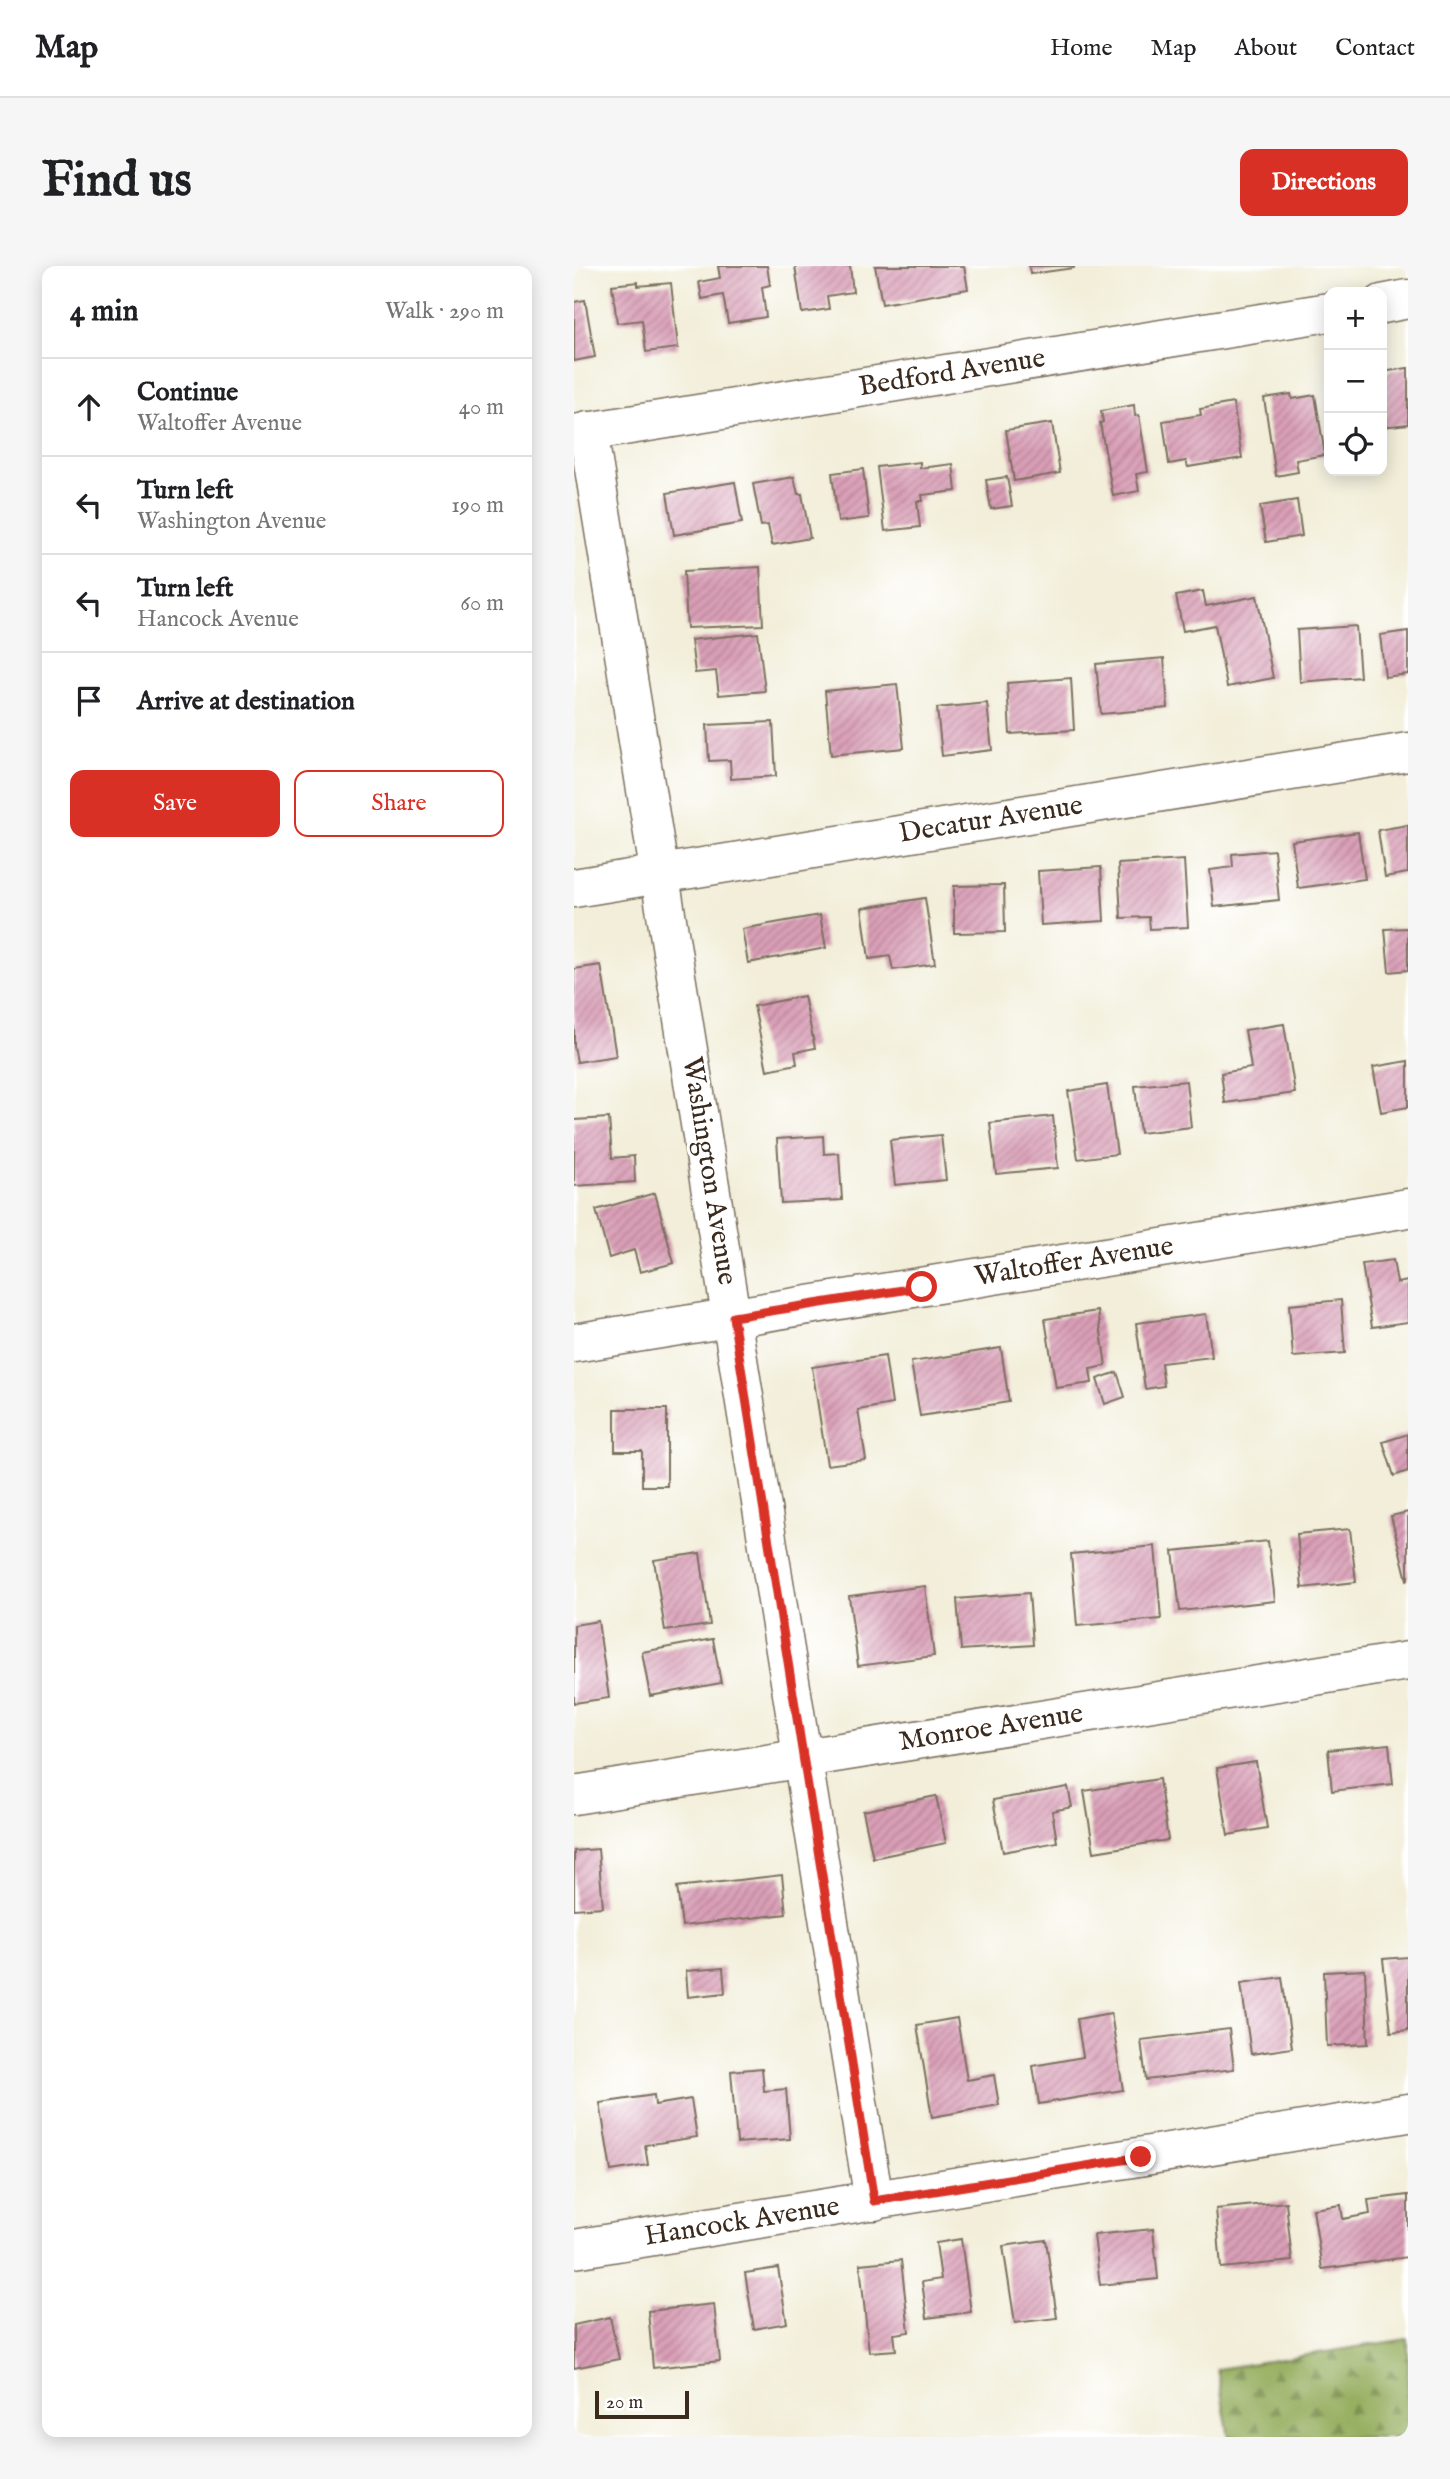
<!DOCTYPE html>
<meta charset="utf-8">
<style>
:root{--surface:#fff;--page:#f6f6f6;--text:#202124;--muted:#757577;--line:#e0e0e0;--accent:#d93025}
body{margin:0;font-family:"IM FELL English",serif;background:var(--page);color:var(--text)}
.controls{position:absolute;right:21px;top:21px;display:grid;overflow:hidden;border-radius:14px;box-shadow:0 4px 18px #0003}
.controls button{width:63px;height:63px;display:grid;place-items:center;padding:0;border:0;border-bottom:2px solid var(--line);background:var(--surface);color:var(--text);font:35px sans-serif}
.scale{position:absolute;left:21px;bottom:18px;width:94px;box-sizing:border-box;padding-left:7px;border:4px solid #3b2a1e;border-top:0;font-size:19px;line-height:24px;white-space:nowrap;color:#3b2a1e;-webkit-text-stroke:5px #fff;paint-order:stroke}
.stop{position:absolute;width:21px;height:21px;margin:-16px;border:5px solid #d93025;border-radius:50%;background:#fff}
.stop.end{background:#d93025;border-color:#fff;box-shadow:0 2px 7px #0008}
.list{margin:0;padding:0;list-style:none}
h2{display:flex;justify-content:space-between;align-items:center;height:91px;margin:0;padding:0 28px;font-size:30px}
h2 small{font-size:23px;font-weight:400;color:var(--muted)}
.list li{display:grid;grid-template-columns:46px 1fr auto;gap:21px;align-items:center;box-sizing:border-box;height:98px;padding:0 28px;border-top:2px solid var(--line)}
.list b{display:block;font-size:26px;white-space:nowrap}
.list p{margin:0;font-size:23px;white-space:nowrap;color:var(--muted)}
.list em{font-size:23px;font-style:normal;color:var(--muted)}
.actions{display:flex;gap:14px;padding:21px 28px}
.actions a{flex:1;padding:16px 0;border:2px solid var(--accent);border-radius:14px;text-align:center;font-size:24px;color:var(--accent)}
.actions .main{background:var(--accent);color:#fff}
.icon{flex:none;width:38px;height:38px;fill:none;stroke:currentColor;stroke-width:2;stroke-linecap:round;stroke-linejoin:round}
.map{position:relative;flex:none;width:834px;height:2171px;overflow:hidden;border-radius:14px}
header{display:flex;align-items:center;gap:42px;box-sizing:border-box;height:98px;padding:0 35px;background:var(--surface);border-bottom:2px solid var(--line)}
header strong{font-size:33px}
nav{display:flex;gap:38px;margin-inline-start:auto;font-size:24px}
.intro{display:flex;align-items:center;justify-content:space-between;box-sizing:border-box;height:168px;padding:0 42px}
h1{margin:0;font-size:49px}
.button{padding:18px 32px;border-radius:14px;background:var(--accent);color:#fff;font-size:24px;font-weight:700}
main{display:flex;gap:42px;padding:0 42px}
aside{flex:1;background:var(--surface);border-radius:14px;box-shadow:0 4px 18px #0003}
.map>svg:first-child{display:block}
</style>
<header>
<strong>Map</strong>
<nav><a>Home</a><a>Map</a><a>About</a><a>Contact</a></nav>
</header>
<div class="intro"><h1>Find us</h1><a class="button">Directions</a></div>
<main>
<aside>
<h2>4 min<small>Walk · 290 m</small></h2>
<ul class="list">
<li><svg class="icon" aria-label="ahead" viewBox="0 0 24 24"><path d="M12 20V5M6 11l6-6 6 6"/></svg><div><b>Continue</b><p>Waltoffer Avenue</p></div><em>40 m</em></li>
<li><svg class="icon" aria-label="left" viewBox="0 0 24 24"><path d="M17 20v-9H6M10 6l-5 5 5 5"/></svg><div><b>Turn left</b><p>Washington Avenue</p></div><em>190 m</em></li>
<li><svg class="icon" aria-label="left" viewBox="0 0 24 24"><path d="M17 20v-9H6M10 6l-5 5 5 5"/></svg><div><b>Turn left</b><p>Hancock Avenue</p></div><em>60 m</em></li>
<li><svg class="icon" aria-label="arrive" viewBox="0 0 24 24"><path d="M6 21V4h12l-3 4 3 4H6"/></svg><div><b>Arrive at destination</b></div></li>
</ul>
<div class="actions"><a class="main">Save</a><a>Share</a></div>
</aside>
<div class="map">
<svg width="834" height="2171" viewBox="0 0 834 2171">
<defs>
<pattern id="forest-firs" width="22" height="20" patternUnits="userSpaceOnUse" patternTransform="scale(1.75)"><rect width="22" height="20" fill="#96af60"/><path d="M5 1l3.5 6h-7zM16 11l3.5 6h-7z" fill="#7c8f4f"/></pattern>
<pattern id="building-hatch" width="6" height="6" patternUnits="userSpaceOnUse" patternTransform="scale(1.75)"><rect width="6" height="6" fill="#da9fb7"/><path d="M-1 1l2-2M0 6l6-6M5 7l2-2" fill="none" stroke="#b28294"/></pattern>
</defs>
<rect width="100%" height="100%" fill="#fff"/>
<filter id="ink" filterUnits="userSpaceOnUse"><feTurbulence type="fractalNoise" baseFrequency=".0143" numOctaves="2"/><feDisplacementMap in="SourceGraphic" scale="14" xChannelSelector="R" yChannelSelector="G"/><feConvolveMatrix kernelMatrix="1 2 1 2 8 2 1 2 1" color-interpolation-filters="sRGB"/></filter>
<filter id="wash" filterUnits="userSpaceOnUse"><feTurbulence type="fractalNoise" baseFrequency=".00686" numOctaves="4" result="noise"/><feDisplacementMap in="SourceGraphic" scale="28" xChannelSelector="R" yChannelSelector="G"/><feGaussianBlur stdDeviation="1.57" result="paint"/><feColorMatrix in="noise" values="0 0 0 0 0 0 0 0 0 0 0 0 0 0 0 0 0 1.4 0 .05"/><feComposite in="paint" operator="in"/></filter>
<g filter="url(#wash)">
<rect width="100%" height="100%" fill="#f2eed9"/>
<polygon fill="url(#forest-firs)" stroke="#686c3f" stroke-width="2" points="834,2073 834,2171 655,2171 643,2103"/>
<g id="blocks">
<g fill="url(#building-hatch)">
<polygon points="144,0 193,0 196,19 188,21 192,51 154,57 149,29 128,33 125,16 146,12"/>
<polygon points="221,0 276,0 279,26 253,30 255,43 228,47"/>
<polygon points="301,0 390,0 394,23 308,38"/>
<polygon points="455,0 500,0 500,2 456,8"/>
<polygon points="64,16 64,20 97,17 104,82 72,86 68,54 43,57 38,19"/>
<polygon points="11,34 21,91 0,95 0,36"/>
<polygon points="834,102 834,158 808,161 808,106"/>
<polygon points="717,128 718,133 741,129 751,189 722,194 724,206 702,210 690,132"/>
<polygon points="659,137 668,192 614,201 612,195 595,198 589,155 627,149 626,143"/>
<polygon points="560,139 561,150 565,149 574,206 562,208 565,225 539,230 526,157 529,156 527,145"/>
<polygon points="478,157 486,207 440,215 432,164"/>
<polygon points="346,196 346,202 379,198 382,225 348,229 349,235 343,235 346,261 311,265 303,201"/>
<polygon points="289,203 295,252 264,256 258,207"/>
<polygon points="220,211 224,228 228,228 236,272 198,279 194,259 187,260 179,218"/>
<polygon points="433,211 438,240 417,243 412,214"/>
<polygon points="161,216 168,257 100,269 93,227"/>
<polygon points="723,234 728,270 692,276 686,240"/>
<polygon points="186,301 189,359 113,362 110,305"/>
<polygon points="629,325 632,340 683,330 699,412 653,421 641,359 609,365 602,330"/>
<polygon points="782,360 786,411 726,416 723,364"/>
<polygon points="834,365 834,408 811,411 806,369"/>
<polygon points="184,367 191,425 145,429 142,405 121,407 117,374"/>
<polygon points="590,392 594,442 527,448 522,398"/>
<polygon points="497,412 500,464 436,468 433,417"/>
<polygon points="323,418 330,482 257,489 251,425"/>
<polygon points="413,437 418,484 368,490 363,442"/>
<polygon points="199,456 202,510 157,513 156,494 135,495 133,459"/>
<polygon points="834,559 834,607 811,611 804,564"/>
<polygon points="784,566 791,613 724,622 718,575"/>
<polygon points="700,584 705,634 640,641 636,604 659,601 658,588"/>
<polygon points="610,594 614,661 576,663 575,651 547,652 544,598"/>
<polygon points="527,601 530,655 467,659 464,605"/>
<polygon points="430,619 431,666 380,667 380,620"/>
<polygon points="351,632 361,698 319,704 316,690 295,693 288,642"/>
<polygon points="246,649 252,682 174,697 168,663"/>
<polygon points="834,662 834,704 815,706 811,663"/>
<polygon points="27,699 42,790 3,796 0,780 0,703"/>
<polygon points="230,730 241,782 221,786 223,798 193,804 180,740"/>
<polygon points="710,758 721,827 651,837 647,807 677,802 671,764"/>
<polygon points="834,795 834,841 807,846 799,801"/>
<polygon points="612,815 617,861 566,867 561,820"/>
<polygon points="533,819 543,888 504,893 494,825"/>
<polygon points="479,850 484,902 422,908 416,857"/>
<polygon points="35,852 38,892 60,890 61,916 0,920 0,854"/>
<polygon points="367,869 372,914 321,919 316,874"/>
<polygon points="249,870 250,888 265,887 268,934 207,937 203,873"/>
<polygon points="81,927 100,997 66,1006 60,984 35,992 22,944"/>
<polygon points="819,994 823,1017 834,1015 834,1056 798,1061 788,998"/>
<polygon points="767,1034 771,1087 719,1091 715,1039"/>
<polygon points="524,1045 532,1100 516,1103 518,1117 482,1122 471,1053"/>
<polygon points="632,1048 638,1091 587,1097 590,1120 571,1123 562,1057"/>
<polygon points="427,1082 435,1136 346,1150 337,1096"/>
<polygon points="311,1090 318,1138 284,1144 292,1194 253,1199 238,1101"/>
<polygon points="543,1106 551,1131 531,1138 523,1113"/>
<polygon points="41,1143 93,1143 93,1220 68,1220 68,1185 41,1185"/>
<polygon points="834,1168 834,1205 820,1210 809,1176"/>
<polygon points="834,1246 834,1313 833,1314 817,1250"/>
<polygon points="776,1263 782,1316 728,1322 723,1268"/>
<polygon points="694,1275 701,1335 606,1345 599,1285"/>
<polygon points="581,1280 587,1353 503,1360 497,1288"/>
<polygon points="126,1287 136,1359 91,1365 80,1294"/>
<polygon points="351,1320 360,1390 284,1400 275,1330"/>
<polygon points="455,1327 459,1379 387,1384 383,1333"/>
<polygon points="24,1355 35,1432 0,1437 0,1359"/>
<polygon points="139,1373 147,1417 76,1430 68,1386"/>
<polygon points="815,1478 819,1518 758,1525 754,1484"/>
<polygon points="682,1496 693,1562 654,1569 643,1502"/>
<polygon points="585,1513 594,1574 520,1586 510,1525"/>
<polygon points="494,1521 498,1541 478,1545 483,1576 429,1586 419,1534"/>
<polygon points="362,1530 372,1577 299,1592 289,1545"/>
<polygon points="24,1583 29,1641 0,1643 0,1585"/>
<polygon points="208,1609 212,1648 108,1660 103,1621"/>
<polygon points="834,1691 834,1764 817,1766 809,1693"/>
<polygon points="149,1702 151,1727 114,1731 112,1705"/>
<polygon points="791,1704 794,1778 753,1780 750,1706"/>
<polygon points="708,1711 718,1782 677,1788 667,1717"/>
<polygon points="537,1747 549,1824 465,1838 459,1800 509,1791 503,1753"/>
<polygon points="383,1752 393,1814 420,1809 425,1839 358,1851 343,1759"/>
<polygon points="655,1763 660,1803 572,1814 567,1774"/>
<polygon points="188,1802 190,1825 212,1823 216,1873 163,1877 157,1805"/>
<polygon points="80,1829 81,1839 117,1833 123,1871 71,1879 74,1899 37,1905 26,1837"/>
<polygon points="834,1929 834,1991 748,2003 739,1943 767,1939 769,1953 796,1948 794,1934"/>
<polygon points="712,1936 718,1995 647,2002 642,1943"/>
<polygon points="579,1963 584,2013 526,2019 520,1969"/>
<polygon points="387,1973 397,2046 353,2052 348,2016 367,2013 362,1977"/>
<polygon points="472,1974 483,2052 441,2057 429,1980"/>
<polygon points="327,1994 335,2066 320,2068 322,2084 295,2086 286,1998"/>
<polygon points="204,2002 213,2057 180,2063 171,2007"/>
<polygon points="140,2038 146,2095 79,2102 74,2045"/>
<polygon points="36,2051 45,2093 0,2102 0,2059"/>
</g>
</g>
</g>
<g filter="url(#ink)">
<use href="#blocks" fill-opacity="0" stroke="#7b6f5f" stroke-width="2"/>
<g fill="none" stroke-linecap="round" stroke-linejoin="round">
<defs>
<g id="minor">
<polyline points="808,38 834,33"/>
<polyline points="14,165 300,1935"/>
<polyline points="0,168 755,46"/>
<polyline points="0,622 834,486"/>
<polyline points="0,1077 834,942"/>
<polyline points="0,1529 834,1395"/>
<polyline points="0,1983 834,1847"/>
</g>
</defs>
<use href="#minor" stroke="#7b6f5f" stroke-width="41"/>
<use href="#minor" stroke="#fff" stroke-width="38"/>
</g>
</g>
<g fill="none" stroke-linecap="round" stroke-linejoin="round" filter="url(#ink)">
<polyline stroke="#d93025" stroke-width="9" points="348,1021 159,1051 300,1935 567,1891"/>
</g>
<g text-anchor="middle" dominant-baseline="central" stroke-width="6" stroke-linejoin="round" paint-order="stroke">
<g font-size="28" fill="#3b2a1e" stroke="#fff">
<text transform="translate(378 107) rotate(-9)">Bedford Avenue</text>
<text transform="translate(417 554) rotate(-9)">Decatur Avenue</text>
<text transform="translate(135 905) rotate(81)">Washington Avenue</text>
<text transform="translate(500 996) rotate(-9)">Waltoffer Avenue</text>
<text transform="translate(417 1462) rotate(-9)">Monroe Avenue</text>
<text transform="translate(168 1956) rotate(-9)">Hancock Avenue</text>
</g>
</g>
</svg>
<div class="controls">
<button>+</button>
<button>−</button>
<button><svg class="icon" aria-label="locate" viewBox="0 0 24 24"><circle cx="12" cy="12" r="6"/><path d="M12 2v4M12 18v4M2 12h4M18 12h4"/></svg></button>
</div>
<div class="scale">20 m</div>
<div class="stop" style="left:348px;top:1021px"></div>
<div class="stop end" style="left:567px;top:1891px"></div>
</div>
</main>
